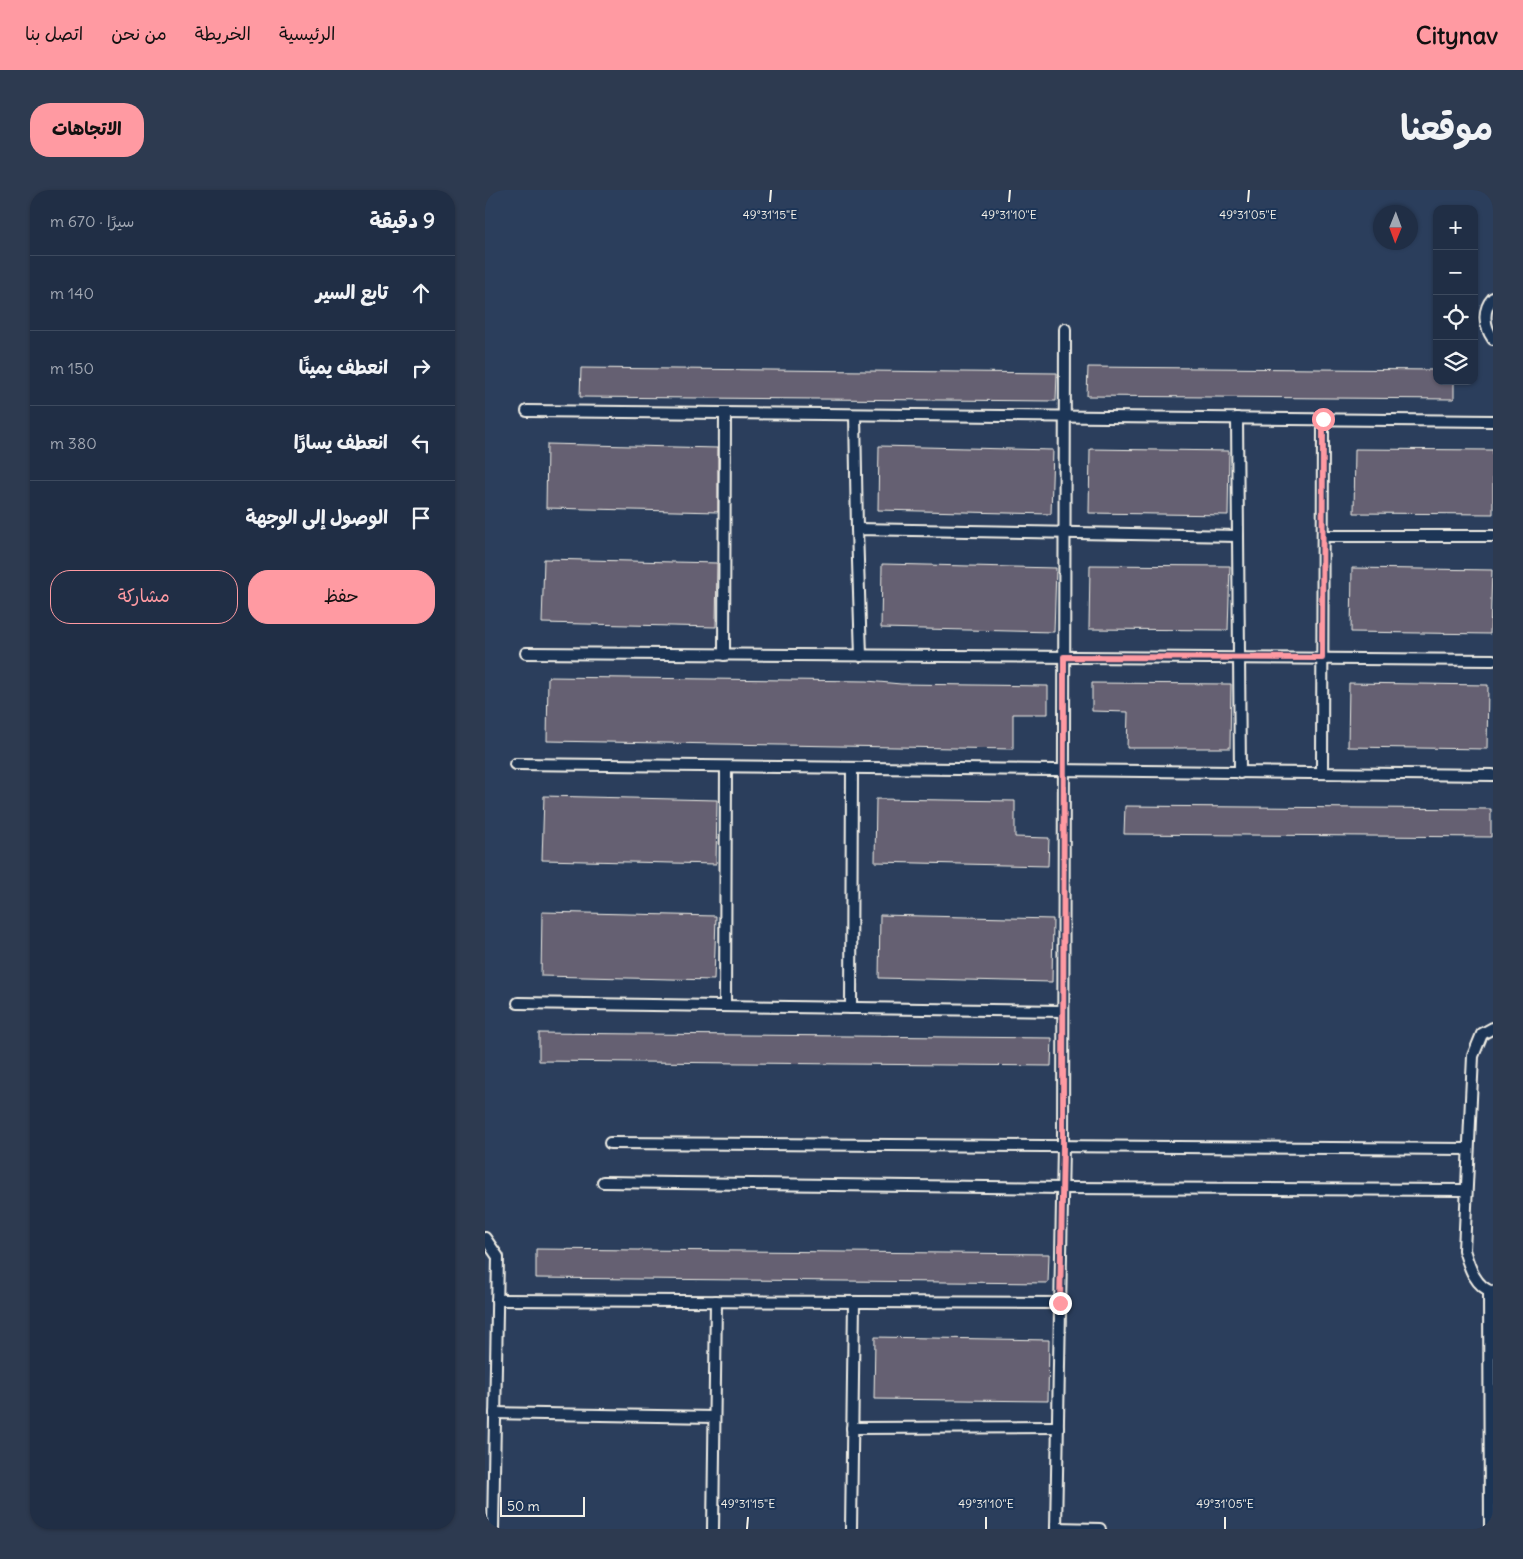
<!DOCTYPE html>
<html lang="ar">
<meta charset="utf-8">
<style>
:root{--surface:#202e45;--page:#2d3a50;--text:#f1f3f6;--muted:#a2a8b3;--line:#3d4a5e;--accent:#ff9aa2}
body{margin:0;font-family:Delius,"Playpen Sans Arabic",sans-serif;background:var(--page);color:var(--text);direction:rtl}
.controls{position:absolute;right:15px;top:15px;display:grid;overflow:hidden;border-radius:10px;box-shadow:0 1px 4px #0004}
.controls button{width:45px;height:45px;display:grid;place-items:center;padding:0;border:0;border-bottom:1px solid var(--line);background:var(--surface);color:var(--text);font:25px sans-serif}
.compass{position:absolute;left:888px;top:15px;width:45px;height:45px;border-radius:50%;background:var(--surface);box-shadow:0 1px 4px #0004;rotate:181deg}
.scale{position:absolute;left:15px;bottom:12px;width:85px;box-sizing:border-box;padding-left:5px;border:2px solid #f4f1e8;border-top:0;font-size:14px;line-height:18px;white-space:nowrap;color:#f4f1e8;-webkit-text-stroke:4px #1d3557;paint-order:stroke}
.stop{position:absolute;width:15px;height:15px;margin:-11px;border:4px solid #ff9aa2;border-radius:50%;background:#fff}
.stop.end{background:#ff9aa2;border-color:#fff;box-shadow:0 1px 5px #0008}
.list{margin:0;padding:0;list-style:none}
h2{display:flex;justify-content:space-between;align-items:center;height:65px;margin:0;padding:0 20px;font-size:21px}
h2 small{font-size:16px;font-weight:400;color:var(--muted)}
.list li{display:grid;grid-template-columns:32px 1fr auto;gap:15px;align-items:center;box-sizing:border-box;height:75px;padding:0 20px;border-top:1px solid var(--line)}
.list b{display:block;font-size:19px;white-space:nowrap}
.list em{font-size:16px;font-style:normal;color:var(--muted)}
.actions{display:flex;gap:10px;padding:15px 20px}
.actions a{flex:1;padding:11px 0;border:1px solid var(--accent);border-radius:20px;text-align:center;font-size:18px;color:var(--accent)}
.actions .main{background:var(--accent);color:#111}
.icon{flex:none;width:28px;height:28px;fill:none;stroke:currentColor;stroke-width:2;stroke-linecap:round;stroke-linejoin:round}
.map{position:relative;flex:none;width:1008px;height:1339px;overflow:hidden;direction:ltr;border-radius:20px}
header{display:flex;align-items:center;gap:30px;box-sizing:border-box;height:70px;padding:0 25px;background:var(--accent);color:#111}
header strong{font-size:24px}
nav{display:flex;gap:28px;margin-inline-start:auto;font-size:18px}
.intro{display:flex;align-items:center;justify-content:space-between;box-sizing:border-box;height:120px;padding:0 30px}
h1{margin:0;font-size:35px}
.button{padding:12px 22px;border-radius:20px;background:var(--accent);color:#111;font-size:18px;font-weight:700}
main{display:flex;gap:30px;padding:0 30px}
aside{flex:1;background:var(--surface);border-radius:20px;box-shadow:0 1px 4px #0004}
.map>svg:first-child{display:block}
</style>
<header>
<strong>Citynav</strong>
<nav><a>الرئيسية</a><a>الخريطة</a><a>من نحن</a><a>اتصل بنا</a></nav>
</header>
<div class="intro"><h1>موقعنا</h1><a class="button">الاتجاهات</a></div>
<main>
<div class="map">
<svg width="1008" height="1339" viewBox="0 0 1008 1339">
<rect width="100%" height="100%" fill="#2b3e5c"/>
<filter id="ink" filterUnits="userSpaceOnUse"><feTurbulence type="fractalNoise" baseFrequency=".02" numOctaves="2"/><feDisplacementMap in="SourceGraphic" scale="10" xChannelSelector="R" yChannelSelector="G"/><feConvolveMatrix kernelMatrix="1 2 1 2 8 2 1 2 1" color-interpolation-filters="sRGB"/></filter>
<g filter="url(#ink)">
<g fill="#656172" stroke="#f4f1e8">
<polygon points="603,177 952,180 952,191 969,191 969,209 602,206"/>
<polygon points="96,178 572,183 571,211 95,207"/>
<polygon points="62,254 233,258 233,322 61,318"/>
<polygon points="394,256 568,260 566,324 393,320"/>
<polygon points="605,259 744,261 743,325 604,323"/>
<polygon points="870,259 1008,260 1008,324 869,323"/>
<polygon points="59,369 232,373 231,437 57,433"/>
<polygon points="397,374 571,378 569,442 396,438"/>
<polygon points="605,375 745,376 743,440 604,439"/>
<polygon points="867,378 1007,380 1005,444 866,442"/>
<polygon points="63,487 382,491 416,494 563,496 563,524 528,524 528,559 62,551"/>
<polygon points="607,493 746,494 745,558 642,558 643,522 607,521"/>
<polygon points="864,493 1003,495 1002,559 863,557"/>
<polygon points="59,606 232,610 231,674 57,670"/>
<polygon points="391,609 530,611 530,647 564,648 563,676 390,672"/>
<polygon points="640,616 1006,619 1006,647 639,644"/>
<polygon points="57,722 231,726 229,790 56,786"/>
<polygon points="395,725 568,729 567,792 394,788"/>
<polygon points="54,843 567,848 566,876 54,871"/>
<polygon points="51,1059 564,1064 563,1093 51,1088"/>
<polygon points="390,1147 564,1150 563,1211 389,1209"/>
</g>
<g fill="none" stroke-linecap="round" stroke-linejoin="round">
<defs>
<g id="street">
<path d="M1008 108C997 120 999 136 1008 149"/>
<polyline points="42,221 1008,231"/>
<polyline points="370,225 372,339"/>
<polyline points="752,228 755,583"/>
<polyline points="838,346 1008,346"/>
<polyline points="41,463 1008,470"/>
<polyline points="239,465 240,223"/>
<polyline points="376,466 372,339 753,346"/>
<polyline points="30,574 1008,585"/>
<polyline points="837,583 838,229"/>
<polyline points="33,813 578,821"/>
<polyline points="240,816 241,577"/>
<polyline points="366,818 367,578"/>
<path d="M1008 838 997 844 988 866 979 1060C984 1076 990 1097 1008 1102"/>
<polyline points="125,953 983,959"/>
<polyline points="118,992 577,998 981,1000"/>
<polyline points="0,1048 13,1067 8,1339"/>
<polyline points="1004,1101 1005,1339"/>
<polyline points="12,1110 575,1113"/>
<polyline points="10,1223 229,1227"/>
<polyline points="367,1238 573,1237"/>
<polyline points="571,1338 615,1339"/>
<polyline points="228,1339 231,1111"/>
<polyline points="366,1339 369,1112"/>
<polyline points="571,1339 578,956 580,139"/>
</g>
</defs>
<use href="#street" stroke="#f4f1e8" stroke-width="14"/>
<use href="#street" stroke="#1d3557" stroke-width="10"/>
</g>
</g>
<g fill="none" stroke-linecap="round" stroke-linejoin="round" filter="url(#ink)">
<polyline stroke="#ff9aa2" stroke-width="6" points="575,1113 578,956 579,467 837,468 838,229"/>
</g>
<path fill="none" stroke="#f4f1e8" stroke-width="2" d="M285 12 286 0M524 12 525 0M763 12 764 0M262 1339 263 1327M501 1339V1327M740 1339V1327"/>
<g font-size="12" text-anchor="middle" fill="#f4f1e8" stroke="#1d3557" stroke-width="4" stroke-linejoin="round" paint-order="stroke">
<text x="285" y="29">49°31'15"E</text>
<text x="524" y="29">49°31'10"E</text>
<text x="763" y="29">49°31'05"E</text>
<text x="263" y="1318">49°31'15"E</text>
<text x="501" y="1318">49°31'10"E</text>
<text x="740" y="1318">49°31'05"E</text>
</g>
</svg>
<div class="controls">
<button>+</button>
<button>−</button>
<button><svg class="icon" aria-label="locate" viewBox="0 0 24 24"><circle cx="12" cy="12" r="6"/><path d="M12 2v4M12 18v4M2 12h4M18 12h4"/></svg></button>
<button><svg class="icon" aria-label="layers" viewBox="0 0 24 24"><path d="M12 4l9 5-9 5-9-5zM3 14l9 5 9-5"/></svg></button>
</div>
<svg class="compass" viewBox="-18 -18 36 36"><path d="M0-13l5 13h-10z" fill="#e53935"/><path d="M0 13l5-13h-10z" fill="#a2a8b3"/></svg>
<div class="scale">50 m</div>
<div class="stop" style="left:838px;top:229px"></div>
<div class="stop end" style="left:575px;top:1113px"></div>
</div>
<aside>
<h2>9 دقيقة<small>سيرًا · 670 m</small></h2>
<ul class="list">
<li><svg class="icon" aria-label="ahead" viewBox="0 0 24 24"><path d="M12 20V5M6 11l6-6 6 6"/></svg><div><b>تابع السير</b></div><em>140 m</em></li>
<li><svg class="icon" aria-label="right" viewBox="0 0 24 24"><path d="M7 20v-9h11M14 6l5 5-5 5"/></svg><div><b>انعطف يمينًا</b></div><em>150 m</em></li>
<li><svg class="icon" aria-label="left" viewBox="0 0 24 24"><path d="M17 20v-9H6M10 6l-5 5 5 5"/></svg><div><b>انعطف يسارًا</b></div><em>380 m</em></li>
<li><svg class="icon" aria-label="arrive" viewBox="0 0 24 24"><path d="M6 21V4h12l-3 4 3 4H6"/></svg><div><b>الوصول إلى الوجهة</b></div></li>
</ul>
<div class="actions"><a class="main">حفظ</a><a>مشاركة</a></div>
</aside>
</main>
